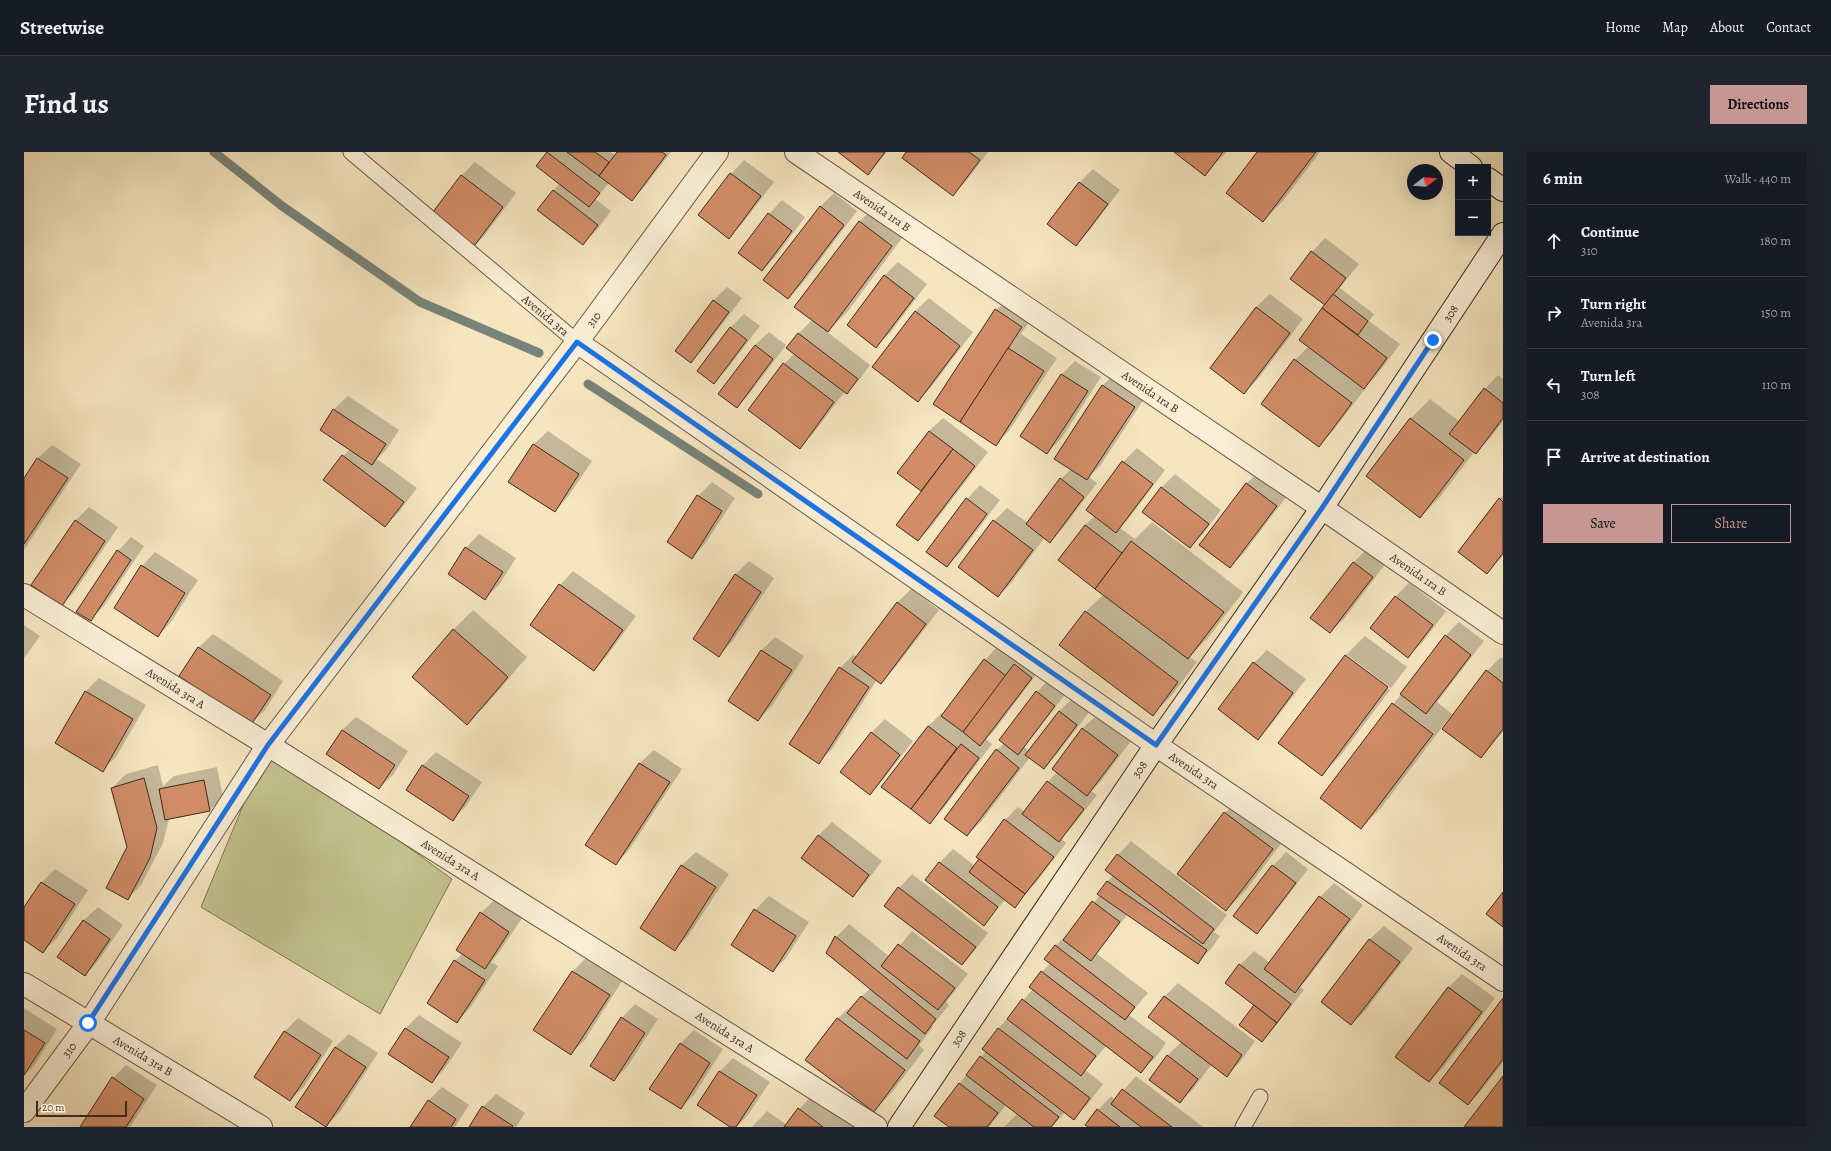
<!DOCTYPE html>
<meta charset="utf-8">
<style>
:root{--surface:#171b24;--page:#20242c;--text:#f1f3f6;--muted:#9ea1a6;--line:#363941;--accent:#c59692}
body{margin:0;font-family:Alegreya,serif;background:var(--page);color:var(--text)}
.controls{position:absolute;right:12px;top:12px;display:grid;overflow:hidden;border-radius:0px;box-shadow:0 4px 16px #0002}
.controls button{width:36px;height:36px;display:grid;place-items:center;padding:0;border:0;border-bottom:1px solid var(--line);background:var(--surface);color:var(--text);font:20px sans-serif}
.compass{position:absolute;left:1383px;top:12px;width:36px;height:36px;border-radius:50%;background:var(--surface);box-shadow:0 4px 16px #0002;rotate:73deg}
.scale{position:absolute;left:12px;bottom:10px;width:91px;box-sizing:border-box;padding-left:4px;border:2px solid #41291e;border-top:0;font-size:11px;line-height:14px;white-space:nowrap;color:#41291e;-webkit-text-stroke:3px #f9efd6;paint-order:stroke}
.stop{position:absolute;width:12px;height:12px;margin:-9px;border:3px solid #1a73e8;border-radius:50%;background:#fff}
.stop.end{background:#1a73e8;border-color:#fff;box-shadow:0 1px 4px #0008}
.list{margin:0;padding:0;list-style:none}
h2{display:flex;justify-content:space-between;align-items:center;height:52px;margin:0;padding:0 16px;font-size:17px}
h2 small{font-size:13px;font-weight:400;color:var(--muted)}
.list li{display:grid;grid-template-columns:26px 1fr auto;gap:12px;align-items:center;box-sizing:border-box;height:72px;padding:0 16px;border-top:1px solid var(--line)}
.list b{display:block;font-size:15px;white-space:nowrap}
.list p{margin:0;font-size:13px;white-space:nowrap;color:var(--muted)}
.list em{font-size:13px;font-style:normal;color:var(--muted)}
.actions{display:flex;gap:8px;padding:12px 16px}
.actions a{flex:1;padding:9px 0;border:1px solid var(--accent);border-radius:0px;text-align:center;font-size:14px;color:var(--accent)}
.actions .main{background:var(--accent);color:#111}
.icon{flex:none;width:22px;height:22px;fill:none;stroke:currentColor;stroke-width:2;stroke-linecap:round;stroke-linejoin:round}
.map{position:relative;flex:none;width:1479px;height:975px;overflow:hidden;border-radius:0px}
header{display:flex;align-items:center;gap:24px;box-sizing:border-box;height:56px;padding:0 20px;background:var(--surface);border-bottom:1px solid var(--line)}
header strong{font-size:19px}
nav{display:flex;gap:22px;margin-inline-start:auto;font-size:14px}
.intro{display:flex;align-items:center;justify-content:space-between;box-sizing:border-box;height:96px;padding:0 24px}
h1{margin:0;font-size:28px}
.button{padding:10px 18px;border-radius:0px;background:var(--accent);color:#111;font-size:14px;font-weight:700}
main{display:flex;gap:24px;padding:0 24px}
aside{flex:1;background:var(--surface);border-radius:0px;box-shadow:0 4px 16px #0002}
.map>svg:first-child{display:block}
</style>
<header>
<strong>Streetwise</strong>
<nav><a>Home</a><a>Map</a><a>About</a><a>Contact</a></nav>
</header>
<div class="intro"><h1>Find us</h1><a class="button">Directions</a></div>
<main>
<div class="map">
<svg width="1479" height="975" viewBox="0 0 1479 975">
<rect width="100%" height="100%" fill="#f6e6c0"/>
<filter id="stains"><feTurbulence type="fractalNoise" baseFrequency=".005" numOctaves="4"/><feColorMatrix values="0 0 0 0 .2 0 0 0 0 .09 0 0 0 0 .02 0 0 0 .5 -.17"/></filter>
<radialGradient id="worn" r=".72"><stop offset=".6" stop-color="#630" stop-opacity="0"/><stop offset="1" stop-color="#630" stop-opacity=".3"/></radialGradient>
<polygon fill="#c2c38e" stroke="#827656" points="244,593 428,727 356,862 177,755"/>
<g fill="#0003">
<polygon points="525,0 586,0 591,4 594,0 647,0 621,34 608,48 585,31 571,47 587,59 572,79 559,92 529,39 536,31 514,14"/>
<polygon points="816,0 863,0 844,22"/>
<polygon points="883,0 964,0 942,29 929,43"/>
<polygon points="1152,0 1203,0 1181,22"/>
<polygon points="1234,0 1296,0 1259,49 1239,69"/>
<polygon points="720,8 750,30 718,72 704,86 675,63 707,22"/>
<polygon points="451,10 492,41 461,83 448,96 437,24"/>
<polygon points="1069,17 1096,38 1065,79 1052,93 1025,72 1056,30"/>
<polygon points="810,41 833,59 778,132 764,146 741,128 797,54"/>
<polygon points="758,48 781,65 752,104 738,118 745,62"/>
<polygon points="856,50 887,74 824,159 803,180 846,213 836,227 823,240 821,239 789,282 775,295 725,258 760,212 771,201 774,182 789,167 772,154 836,69"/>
<polygon points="1301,86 1335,112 1316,136 1350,162 1345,169 1376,192 1353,223 1340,236 1341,237 1308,280 1295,294 1271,208 1285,194 1276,188 1305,149 1288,100"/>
<polygon points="874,110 903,132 866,181 852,194 824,173 861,123"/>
<polygon points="703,135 718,146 680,196 667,210 652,198 690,148"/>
<polygon points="1246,142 1279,167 1234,227 1220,241 1232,155"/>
<polygon points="986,145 1011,161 997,182 1033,206 985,279 972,292 972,158"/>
<polygon points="905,146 949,180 907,235 894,249 849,215 891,159"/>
<polygon points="720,162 736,174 703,217 690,230 674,219 707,175"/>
<polygon points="745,180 762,193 726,241 713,255 731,193"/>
<polygon points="1051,209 1077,225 1037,287 1023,300 998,284 1038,222"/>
<polygon points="1092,220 1124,241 1076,314 1065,325 1073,331 1039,376 1026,389 1021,385 987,431 974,444 970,369 983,356 1004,371 1037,327 1047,317 1078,234"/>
<polygon points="1474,223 1479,227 1479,269 1465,287 1451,301 1450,300 1416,345 1396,365 1386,267 1406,247 1436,270 1461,237"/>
<polygon points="324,244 375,278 362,298 353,307 393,336 375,360 361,373 319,304 326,297 297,277 310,257"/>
<polygon points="919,266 964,300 907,375 894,388 899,339 874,321 905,279"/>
<polygon points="524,279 568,309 544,345 531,359 486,330 510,292"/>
<polygon points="28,293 57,312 0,398 0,328 14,306"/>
<polygon points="1113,296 1141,318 1105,366 1096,376 1111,387 1128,370 1219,440 1184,486 1165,505 1173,510 1148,543 1128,563 1061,460 1080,442 1061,373 1071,364 1099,310"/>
<polygon points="1237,318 1266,340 1220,401 1206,415 1177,392 1223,331"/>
<polygon points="1151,322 1197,358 1179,382 1166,395 1119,359 1138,335"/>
<polygon points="688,330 711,346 681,392 668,405 674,344"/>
<polygon points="956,333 976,348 936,401 922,414 943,347"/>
<polygon points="1479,343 1479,404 1463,420 1475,347"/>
<polygon points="65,355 94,375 51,439 38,453 51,369"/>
<polygon points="455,382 492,406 475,433 461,446 425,422 442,396"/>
<polygon points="107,385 120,394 80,454 66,468 94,399"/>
<polygon points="1343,397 1362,411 1320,467 1306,480 1330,410"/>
<polygon points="131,400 174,428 147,470 134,484 118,414"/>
<polygon points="725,409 750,426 708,490 695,503 711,423"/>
<polygon points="549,419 612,464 583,504 570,518 507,473 536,433"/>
<polygon points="1385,431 1422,459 1398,491 1384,504 1347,476 1372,444"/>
<polygon points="887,437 915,458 870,517 857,531 853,528 808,597 795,610 816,516 829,503 833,505 874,450"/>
<polygon points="449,458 503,505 463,552 443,571 429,478"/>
<polygon points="1435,470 1460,489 1413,550 1428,562 1357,656 1337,676 1298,646 1422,483"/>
<polygon points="0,473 16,484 0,506"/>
<polygon points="189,482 259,529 241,558 227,571 156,524 175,495"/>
<polygon points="1341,484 1383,515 1367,536 1323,503 1323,506 1366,538 1317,603 1298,622 1321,504"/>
<polygon points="751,485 780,504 748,554 734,568 705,549 738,498"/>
<polygon points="974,494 1020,512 970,579 962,587 968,592 919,657 905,670 859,635 904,574 918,561 920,562 961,508"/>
<polygon points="1243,498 1282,527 1247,573 1234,587 1230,511"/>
<polygon points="1477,505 1479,507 1479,580 1457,605 1420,576 1463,519"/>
<polygon points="75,526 122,553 92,605 78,618 32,591 62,539"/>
<polygon points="1026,526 1043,540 1000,595 1005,599 1035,559 1049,546 1066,559 1033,602 1020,616 1006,605 957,670 943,683 973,598 980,591 1013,540"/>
<polygon points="1073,563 1107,589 1077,629 1067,639 1073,643 1048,675 1037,686 1042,691 1015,727 991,754 982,747 959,772 915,711 929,697 951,714 981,668 994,655 1001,660 1024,630 1033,620 1029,616 1059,576"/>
<polygon points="332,565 384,599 369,623 355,636 318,578"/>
<polygon points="861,567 889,589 859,628 846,642 818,620 848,580"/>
<polygon points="630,598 658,617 605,698 592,712 563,693 616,611"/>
<polygon points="412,600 458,630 442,654 428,668 383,638 399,613"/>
<polygon points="134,613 139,634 150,624 193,615 199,645 186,658 145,667 139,691 117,733 104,746 104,695 88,636 102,622"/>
<polygon points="1221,641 1268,677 1222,738 1202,758 1155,722 1201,661"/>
<polygon points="808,670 858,709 842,730 829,744 794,684"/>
<polygon points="1107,689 1203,763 1190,780 1196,784 1187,797 1174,810 1104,762 1072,801 1124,841 1105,863 1142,891 1131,906 1117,919 1083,893 1061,918 1079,932 1063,953 1049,966 1041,960 1028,975 980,975 994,961 982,953 965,975 926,975 935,932 962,899 959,897 975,876 1009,837 1018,820 1027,810 1031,794 1045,781 1076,743 1084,729 1090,723 1094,703"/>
<polygon points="672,700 705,722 664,784 650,798 617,776 658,713"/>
<polygon points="1262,700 1284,717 1246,767 1233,781 1211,764 1249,714"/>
<polygon points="31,717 64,738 33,786 19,800 0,787 0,757 18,730"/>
<polygon points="888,722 964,781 951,798 938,812 875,736"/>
<polygon points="1310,731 1339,753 1284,826 1276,835 1280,838 1266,856 1238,889 1232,853 1203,831 1216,813 1230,799 1246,811 1296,745"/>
<polygon points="745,744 785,770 762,806 749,819 708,793 731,758"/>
<polygon points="470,748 498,766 474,802 467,810 474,814 446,856 433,870 431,809 439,801 457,761"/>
<polygon points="74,755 99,773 74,809 61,823 34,804 60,768"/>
<polygon points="825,772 866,805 888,779 944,822 922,850 925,853 908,874 909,875 895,893 900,898 869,939 850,959 782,908 814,866 847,836 812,785"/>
<polygon points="1360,774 1389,796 1341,859 1327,872 1298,850 1346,787"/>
<polygon points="562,806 598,829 561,888 547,901 511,878 549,819"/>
<polygon points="1438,822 1471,846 1419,916 1405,929 1373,904 1425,835"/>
<polygon points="1154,831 1231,889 1216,910 1203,923 1188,912 1169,937 1156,950 1126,927 1144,903 1158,889 1125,864 1141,844"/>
<polygon points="1479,847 1479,910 1457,939 1444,952"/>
<polygon points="611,852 634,867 603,915 590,928 598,866"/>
<polygon points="0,856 33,877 10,914 0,924"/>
<polygon points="395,863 438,891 421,916 408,930 365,902 382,876"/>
<polygon points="274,866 309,889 280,935 266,948 231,925 261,879"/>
<polygon points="670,878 699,897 670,943 656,956 627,937 657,891"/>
<polygon points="325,882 354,901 316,960 302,974 311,895"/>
<polygon points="709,906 746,930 724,963 712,975 708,975 674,953 696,919"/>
<polygon points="102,913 133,933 106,975 57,975 89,926"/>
<polygon points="1112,924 1179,975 1064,975 1074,958 1087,944 1091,948"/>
<polygon points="418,935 445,953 431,975 387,975 404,949"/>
<polygon points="472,942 501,961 492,975 446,975 459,955"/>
<polygon points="789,943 830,975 728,975 743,959 763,973 775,957"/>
</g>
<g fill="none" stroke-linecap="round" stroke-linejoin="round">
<g stroke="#788379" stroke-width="9">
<polyline points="190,0 258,54 396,150 515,201"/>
<polyline points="564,232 734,342"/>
</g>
</g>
<g fill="#d18d68" stroke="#41291e">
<polygon points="523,0 576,41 565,55 512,14"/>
<polygon points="543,0 571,0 585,10 575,24"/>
<polygon points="593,0 638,0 642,3 608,49 575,24"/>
<polygon points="814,0 861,0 844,23"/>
<polygon points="882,0 945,0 956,8 929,44 878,6"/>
<polygon points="1150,0 1199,0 1181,24"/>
<polygon points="1233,0 1292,0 1239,70 1202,41"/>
<polygon points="706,21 737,44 705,87 674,63"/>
<polygon points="437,23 479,55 448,97 405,65"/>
<polygon points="1055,30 1084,52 1052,94 1023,72"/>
<polygon points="529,38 574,73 559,93 513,58"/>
<polygon points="796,54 820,73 764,147 739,128"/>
<polygon points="744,61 768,79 738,119 714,101"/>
<polygon points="835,69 868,94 804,180 770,155"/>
<polygon points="1287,99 1322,126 1301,153 1266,127"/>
<polygon points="860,123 890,146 852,196 823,173"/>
<polygon points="1309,142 1344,169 1334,183 1298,156"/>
<polygon points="689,148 705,160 667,211 651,199"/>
<polygon points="1232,155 1266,181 1220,242 1186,216"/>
<polygon points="1298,156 1363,206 1340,237 1275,188"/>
<polygon points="971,157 998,175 936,270 909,252"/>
<polygon points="891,159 936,194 894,250 848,215"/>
<polygon points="706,175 723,188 690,232 673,219"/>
<polygon points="774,181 834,227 823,242 762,196"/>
<polygon points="731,193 749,207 713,256 694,242"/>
<polygon points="984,196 1020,219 972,294 936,270"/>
<polygon points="1270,207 1328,251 1295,295 1237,252"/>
<polygon points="759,211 810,250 776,297 724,258"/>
<polygon points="1037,222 1064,239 1023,302 996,284"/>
<polygon points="1078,233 1111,255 1063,328 1030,307"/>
<polygon points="1460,236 1479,251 1479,266 1452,302 1425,282"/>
<polygon points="309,257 362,292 348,313 296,278"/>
<polygon points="1386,266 1440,308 1396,366 1342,324"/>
<polygon points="905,279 929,297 897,339 873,321"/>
<polygon points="509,292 555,322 531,360 484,330"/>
<polygon points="929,297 951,314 894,389 872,373"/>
<polygon points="318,303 380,350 361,375 299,328"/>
<polygon points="13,306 44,326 0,392 0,326"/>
<polygon points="1098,309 1129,332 1092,381 1062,358"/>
<polygon points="1036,326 1060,345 1026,391 1002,372"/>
<polygon points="1222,331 1253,354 1206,416 1175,393"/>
<polygon points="1137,335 1185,372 1166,396 1118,360"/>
<polygon points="673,343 698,359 668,407 643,390"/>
<polygon points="942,346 963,362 923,415 902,400"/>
<polygon points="1475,346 1479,350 1479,401 1463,422 1434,400"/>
<polygon points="51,368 81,389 38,454 7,433"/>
<polygon points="969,368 1009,398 974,445 934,415"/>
<polygon points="1061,373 1098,401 1071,437 1034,408"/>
<polygon points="1107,389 1200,460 1164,507 1071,437"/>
<polygon points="441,395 479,420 461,448 424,422"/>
<polygon points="93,398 107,408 67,469 52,460"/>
<polygon points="1329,410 1349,425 1306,481 1286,466"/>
<polygon points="117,413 161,441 134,485 90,456"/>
<polygon points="711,422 737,440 695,505 669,487"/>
<polygon points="535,432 599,478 570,519 506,473"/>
<polygon points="1371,444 1409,473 1384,506 1346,476"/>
<polygon points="873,450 902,472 857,532 828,510"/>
<polygon points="1061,459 1154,530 1129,564 1035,493"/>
<polygon points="429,477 484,525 443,573 388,525"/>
<polygon points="1421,483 1447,503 1402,562 1376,542"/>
<polygon points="174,495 247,543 227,573 155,524"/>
<polygon points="737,498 768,518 734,569 704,549"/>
<polygon points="1321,503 1364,535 1298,624 1254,591"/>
<polygon points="960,507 982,524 939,580 917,564"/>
<polygon points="1229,510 1269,541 1234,588 1194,557"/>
<polygon points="990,512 1008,526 956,594 939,580"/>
<polygon points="815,515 845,535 795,612 765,592"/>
<polygon points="1462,518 1479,531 1479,577 1457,606 1418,577"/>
<polygon points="61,539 109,567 79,620 31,591"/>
<polygon points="1012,539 1031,554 994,603 975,588"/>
<polygon points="1368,551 1409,582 1337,677 1296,646"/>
<polygon points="1035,559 1053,573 1020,617 1001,603"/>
<polygon points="904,574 933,596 887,657 857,635"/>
<polygon points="1058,576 1094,603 1063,644 1028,617"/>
<polygon points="318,578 371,613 355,637 302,602"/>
<polygon points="847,580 876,603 846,643 816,620"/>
<polygon points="937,592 955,606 906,672 887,657"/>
<polygon points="972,597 995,616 943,684 920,667"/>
<polygon points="615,611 646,630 592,713 561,693"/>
<polygon points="398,613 445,644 429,669 382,638"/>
<polygon points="120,626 133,676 126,706 104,748 82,736 103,695 87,636"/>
<polygon points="180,628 186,659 141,668 135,637"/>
<polygon points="1023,629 1060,657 1035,690 998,662"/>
<polygon points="1200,660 1249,697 1202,759 1153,722"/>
<polygon points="980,667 1030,705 1001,742 952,705"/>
<polygon points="794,683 845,723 829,745 777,706"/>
<polygon points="1093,702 1190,777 1179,792 1081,718"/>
<polygon points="955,707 1001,742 991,756 945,720"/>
<polygon points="915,710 974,755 960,774 901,728"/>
<polygon points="657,713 692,735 651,799 616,776"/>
<polygon points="1248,713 1272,731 1233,782 1209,764"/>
<polygon points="1083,729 1183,798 1174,812 1073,742"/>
<polygon points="17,730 51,752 19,801 0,788 0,755"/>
<polygon points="874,735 952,795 938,813 860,754"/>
<polygon points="1479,740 1479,775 1462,762"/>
<polygon points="1295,744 1326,767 1271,841 1240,817"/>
<polygon points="1068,749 1096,770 1067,809 1039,788"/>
<polygon points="730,757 772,784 749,820 707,793"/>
<polygon points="456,760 485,780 461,817 432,798"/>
<polygon points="59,768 86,787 61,824 33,805"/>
<polygon points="811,784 912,867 901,882 802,801"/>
<polygon points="1345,787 1376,810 1327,873 1297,850"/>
<polygon points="874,792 931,836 914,858 857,814"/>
<polygon points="1031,793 1111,855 1101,868 1020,807"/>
<polygon points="430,808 461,828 433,871 403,851"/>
<polygon points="1215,812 1267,852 1253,871 1201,831"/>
<polygon points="548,819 586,843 547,903 509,878"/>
<polygon points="1017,819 1129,905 1117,921 1005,835"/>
<polygon points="1424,835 1458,860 1405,930 1371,905"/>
<polygon points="837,844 896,889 883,907 823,861"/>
<polygon points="1140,844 1218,903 1203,925 1124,865"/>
<polygon points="1479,846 1479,907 1444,953 1415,931"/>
<polygon points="998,847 1072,904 1057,924 983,867"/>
<polygon points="1230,853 1253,871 1238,890 1215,873"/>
<polygon points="597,865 621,881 590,929 566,914"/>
<polygon points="813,866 881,918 850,960 781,908"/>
<polygon points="381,876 425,905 408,931 364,902"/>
<polygon points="974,876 1066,946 1050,968 958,897"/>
<polygon points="0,878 21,891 0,923"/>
<polygon points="260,879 297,903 266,949 230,925"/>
<polygon points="656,891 686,911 657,957 625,937"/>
<polygon points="311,895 342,915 302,975 271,955"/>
<polygon points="1143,903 1174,927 1156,951 1125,928"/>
<polygon points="956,904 1035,965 1027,975 1010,975 942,923"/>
<polygon points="695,919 733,943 712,975 706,975 673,953"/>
<polygon points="1479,924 1479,975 1440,975"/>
<polygon points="88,925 120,947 102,975 56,975"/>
<polygon points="935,931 974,961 963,975 925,975 910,964"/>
<polygon points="1098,937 1148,975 1117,975 1087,952"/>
<polygon points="404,948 432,967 427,975 386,975"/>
<polygon points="458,954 489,974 488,975 445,975"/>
<polygon points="774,956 799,975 760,975"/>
<polygon points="1073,957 1096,975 1064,975 1061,973"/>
</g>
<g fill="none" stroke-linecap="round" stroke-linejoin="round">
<defs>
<g id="lane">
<path id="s1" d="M327 0 553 190"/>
<polyline points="1219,975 1236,945"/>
</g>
<g id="street">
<path id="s2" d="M772 0 1298 356 1479 481"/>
<path id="s3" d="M553 190 1132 593 1479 828"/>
<path id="s4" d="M0 443 244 593 852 975"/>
<path id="s5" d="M0 832 237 975"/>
<path id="s6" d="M0 959 65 871 244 593 553 190 693 0"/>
</g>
<g id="secondary">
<polyline points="1427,0 1447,15"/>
<polyline points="1464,27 1479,38"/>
<path id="s7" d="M875 975 1132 593 1298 356 1479 82"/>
</g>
</defs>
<use href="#lane" stroke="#6e5846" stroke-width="17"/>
<use href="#street" stroke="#6e5846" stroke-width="24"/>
<use href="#secondary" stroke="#41291e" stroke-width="24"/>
<use href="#lane" stroke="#f9efd6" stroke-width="15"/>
<use href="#street" stroke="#f9efd6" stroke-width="22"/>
<use href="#secondary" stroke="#f9efd6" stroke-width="22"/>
</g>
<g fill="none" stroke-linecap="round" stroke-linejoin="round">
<polyline stroke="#1a73e8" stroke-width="5" points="64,871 244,593 553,190 1132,593 1298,356 1409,188"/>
</g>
<g text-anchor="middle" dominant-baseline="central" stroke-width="3.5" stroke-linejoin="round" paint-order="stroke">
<g font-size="12" fill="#41291e" stroke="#f9efd6">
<text stroke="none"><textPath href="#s2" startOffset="104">Avenida 1ra B</textPath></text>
<text stroke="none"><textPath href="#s7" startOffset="983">308</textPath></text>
<text stroke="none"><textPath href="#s1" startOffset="254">Avenida 3ra</textPath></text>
<text stroke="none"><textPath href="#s6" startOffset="976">310</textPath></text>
<text stroke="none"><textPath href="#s2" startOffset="428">Avenida 1ra B</textPath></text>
<text stroke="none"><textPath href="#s2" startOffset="752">Avenida 1ra B</textPath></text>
<text stroke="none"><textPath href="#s4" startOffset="178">Avenida 3ra A</textPath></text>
<text stroke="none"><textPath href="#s7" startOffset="431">308</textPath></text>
<text stroke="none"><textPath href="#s3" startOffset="751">Avenida 3ra</textPath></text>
<text stroke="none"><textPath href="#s4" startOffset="502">Avenida 3ra A</textPath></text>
<text stroke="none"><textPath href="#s3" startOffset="1075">Avenida 3ra</textPath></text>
<text stroke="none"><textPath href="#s4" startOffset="826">Avenida 3ra A</textPath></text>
<text stroke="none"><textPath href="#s7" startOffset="107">308</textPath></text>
<text stroke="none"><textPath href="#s6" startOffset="76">310</textPath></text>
<text stroke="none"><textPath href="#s5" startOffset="139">Avenida 3ra B</textPath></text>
</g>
</g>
<rect width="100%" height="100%" filter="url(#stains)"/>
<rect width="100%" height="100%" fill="url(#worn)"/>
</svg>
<div class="controls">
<button>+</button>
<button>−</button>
</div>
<svg class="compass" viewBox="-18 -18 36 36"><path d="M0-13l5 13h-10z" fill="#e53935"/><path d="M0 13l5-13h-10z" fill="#9ea1a6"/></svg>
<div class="scale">20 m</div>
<div class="stop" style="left:64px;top:871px"></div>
<div class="stop end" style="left:1409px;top:188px"></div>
</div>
<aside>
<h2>6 min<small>Walk · 440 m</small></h2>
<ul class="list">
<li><svg class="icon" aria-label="ahead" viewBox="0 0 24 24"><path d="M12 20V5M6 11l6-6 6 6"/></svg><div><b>Continue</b><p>310</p></div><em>180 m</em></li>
<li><svg class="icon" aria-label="right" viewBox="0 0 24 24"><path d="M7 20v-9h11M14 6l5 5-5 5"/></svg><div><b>Turn right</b><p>Avenida 3ra</p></div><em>150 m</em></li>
<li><svg class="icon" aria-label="left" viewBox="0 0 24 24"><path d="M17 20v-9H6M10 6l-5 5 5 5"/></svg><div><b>Turn left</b><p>308</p></div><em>110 m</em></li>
<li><svg class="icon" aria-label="arrive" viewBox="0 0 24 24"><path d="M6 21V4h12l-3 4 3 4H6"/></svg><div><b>Arrive at destination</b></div></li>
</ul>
<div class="actions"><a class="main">Save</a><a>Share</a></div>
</aside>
</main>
